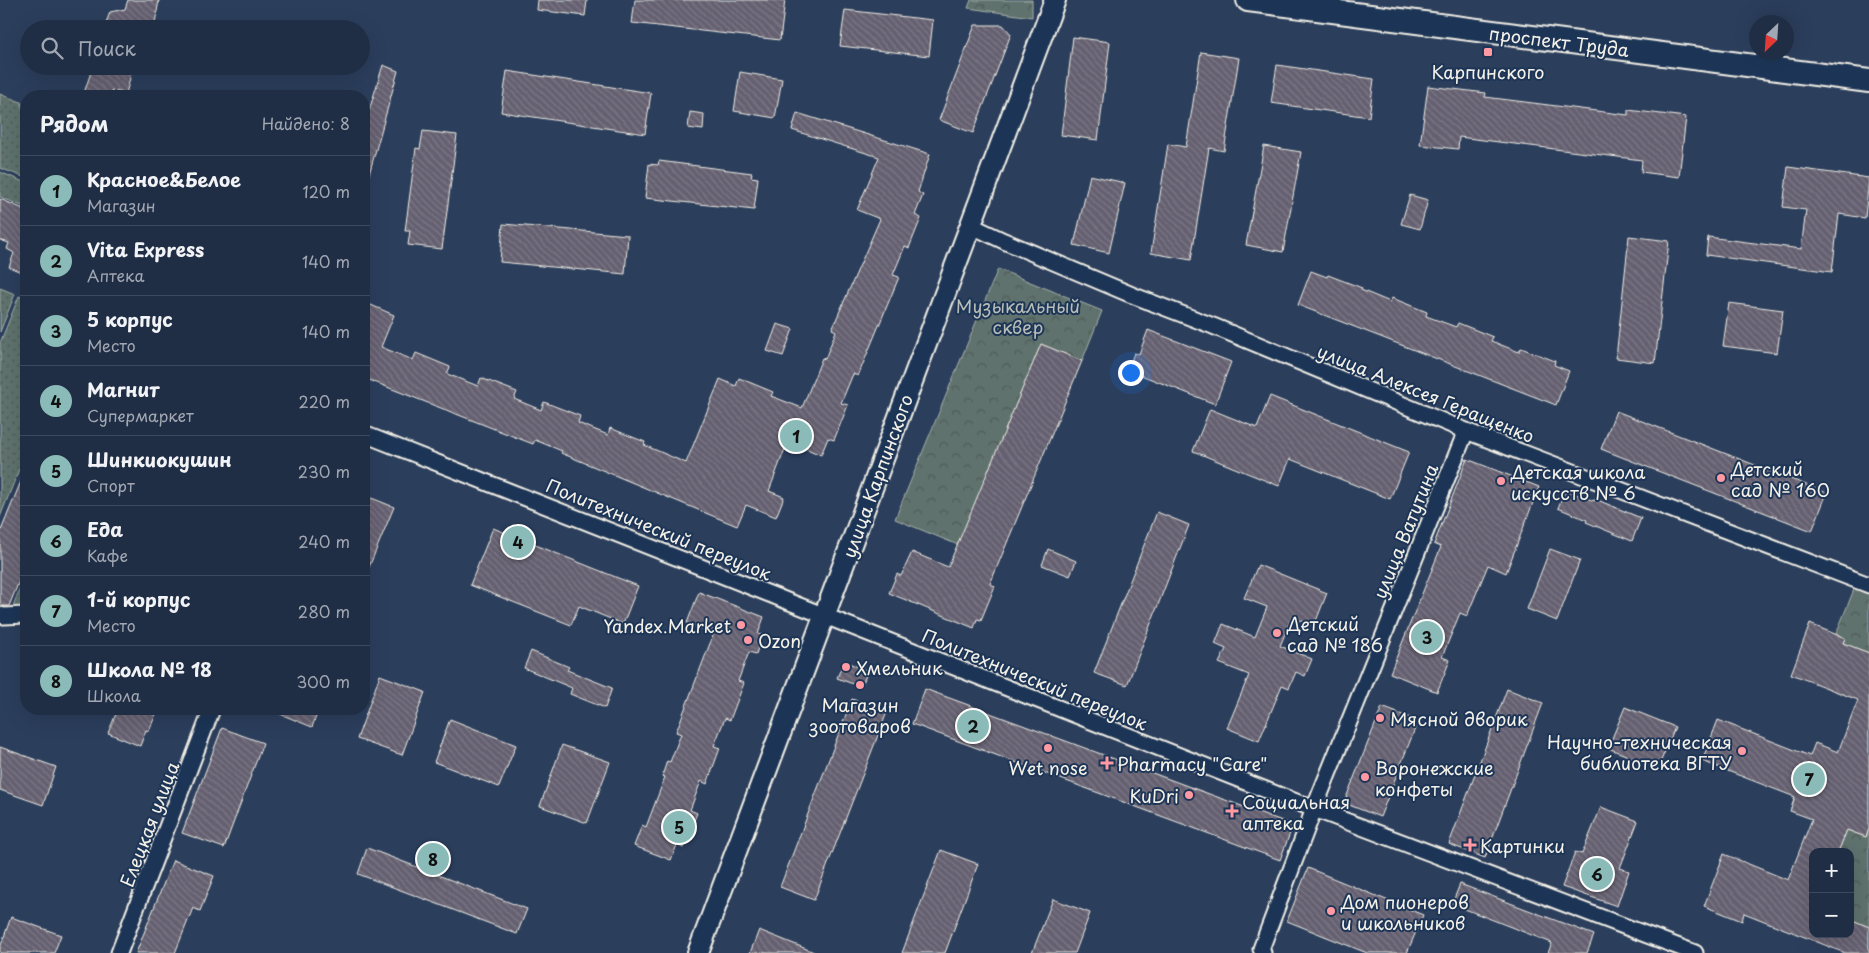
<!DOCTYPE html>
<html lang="ru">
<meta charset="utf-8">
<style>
:root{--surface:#202e45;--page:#2d3a50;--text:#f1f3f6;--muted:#a2a8b3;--line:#3d4a5e;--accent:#8bbbb9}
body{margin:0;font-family:"Playpen Sans",sans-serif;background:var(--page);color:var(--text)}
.controls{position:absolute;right:15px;bottom:15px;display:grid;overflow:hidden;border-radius:10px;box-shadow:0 5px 20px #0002}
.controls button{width:45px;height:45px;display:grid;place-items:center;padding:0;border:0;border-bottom:1px solid var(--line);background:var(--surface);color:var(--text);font:25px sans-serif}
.compass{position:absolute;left:1749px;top:15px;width:45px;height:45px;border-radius:50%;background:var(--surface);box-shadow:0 5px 20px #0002;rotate:205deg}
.you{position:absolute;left:1130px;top:372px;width:18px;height:18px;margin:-12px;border:4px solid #fff;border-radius:50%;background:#1a73e8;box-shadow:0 0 0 8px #1a73e833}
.badge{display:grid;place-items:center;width:32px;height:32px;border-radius:50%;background:var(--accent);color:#111;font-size:16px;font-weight:700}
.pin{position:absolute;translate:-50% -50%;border:2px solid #fff;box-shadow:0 1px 5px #0006}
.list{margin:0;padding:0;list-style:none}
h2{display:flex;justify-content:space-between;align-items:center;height:65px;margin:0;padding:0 20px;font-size:21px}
h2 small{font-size:16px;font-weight:400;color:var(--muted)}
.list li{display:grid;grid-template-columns:32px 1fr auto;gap:15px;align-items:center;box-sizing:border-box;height:70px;padding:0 20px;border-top:1px solid var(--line)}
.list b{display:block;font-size:19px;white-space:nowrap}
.list p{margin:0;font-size:16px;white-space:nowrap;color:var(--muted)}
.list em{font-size:16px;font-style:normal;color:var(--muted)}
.icon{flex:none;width:28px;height:28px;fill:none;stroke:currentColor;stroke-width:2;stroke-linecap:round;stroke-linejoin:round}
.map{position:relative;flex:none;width:1869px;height:953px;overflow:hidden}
.search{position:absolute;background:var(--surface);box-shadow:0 5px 20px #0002;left:20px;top:20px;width:350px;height:55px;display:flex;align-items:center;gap:12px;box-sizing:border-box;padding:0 18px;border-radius:28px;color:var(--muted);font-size:19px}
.panel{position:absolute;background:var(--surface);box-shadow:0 5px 20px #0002;left:20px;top:90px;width:350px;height:625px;border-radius:20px}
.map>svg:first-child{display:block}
</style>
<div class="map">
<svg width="1869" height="953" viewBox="0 0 1869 953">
<defs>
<pattern id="grass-dots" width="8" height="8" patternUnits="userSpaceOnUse" patternTransform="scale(1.25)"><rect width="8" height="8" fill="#5e726d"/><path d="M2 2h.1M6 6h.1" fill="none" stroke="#525b58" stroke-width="1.8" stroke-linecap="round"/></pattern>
<pattern id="forest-crowns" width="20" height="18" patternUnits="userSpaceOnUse" patternTransform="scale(1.25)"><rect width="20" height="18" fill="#5e726d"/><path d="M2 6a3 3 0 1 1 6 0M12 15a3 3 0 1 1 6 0" fill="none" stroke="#525b58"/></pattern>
<pattern id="building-back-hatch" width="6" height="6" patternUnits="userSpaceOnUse" patternTransform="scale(1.25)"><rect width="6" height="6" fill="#656171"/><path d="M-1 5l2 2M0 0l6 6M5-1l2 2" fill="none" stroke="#7c7885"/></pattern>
</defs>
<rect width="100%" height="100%" fill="#2b3e5c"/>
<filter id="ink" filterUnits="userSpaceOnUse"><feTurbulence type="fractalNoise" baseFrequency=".02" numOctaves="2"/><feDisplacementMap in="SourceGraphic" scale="10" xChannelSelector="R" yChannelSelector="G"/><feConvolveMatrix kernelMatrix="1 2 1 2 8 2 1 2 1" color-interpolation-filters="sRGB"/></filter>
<g filter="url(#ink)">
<g fill="url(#grass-dots)" stroke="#a9b2aa">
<polygon points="0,94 21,102 26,120 26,178 0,168"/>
<polygon points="0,172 26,183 26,202 24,202 22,206 0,197"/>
<polygon points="0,288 15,294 0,332"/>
<polygon points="19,296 26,299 26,452 0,517 0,343"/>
<polygon points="26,573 26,607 11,611"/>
</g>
<g fill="url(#forest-crowns)" stroke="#a9b2aa">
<polygon points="971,0 1032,0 1032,17 968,8"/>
<polygon points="998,269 1102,311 1082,361 1041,344 958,545 895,519"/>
<polygon points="1855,587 1869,593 1869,653 1843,643 1845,638 1836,634"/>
<polygon points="1869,829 1869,927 1850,919 1850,852 1838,852 1847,830 1866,837"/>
</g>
<g fill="url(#building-back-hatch)" stroke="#f4f1e8">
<polygon points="128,0 159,0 154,29 104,29 110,12 125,9"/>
<polygon points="538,0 587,0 585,16 537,10"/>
<polygon points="635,0 785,0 780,40 632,23"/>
<polygon points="845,10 933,20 929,56 840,46"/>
<polygon points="975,25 1003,25 1011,34 973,133 939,120"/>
<polygon points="1073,37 1110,42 1098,140 1061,135"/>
<polygon points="1201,52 1239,58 1224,151 1209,148 1191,260 1151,253 1168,144 1186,147"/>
<polygon points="383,65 398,71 368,178 364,177 364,127"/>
<polygon points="1277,65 1374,79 1369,117 1271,103"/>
<polygon points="93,66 133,66 126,94 112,90 110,96 83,96"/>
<polygon points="507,71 651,93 645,134 501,112"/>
<polygon points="740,72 782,79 775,118 734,111"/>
<polygon points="1428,86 1486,93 1485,97 1628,115 1628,110 1686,117 1679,177 1641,172 1642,160 1459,137 1458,149 1420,145"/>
<polygon points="690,112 704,114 703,130 688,128"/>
<polygon points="797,113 930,154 918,192 923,195 915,215 921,218 909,248 905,246 893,275 899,277 858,376 853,374 841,403 848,405 834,440 828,438 821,455 788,441 769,491 784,497 776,517 746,505 737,526 561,453 562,451 535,440 533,444 364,378 364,302 394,315 381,347 413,360 416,353 450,367 447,374 478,386 481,378 517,392 514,399 541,410 544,402 580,416 578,423 608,435 610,428 645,442 644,445 686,463 720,379 736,386 739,378 773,392 771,396 802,408 822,358 825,359 836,331 832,329 880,219 857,210 879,157 792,130"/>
<polygon points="423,131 457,135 442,249 408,245 410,231 405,231 416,148 420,149"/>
<polygon points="1264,146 1301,152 1283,252 1246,245"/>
<polygon points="659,161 752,173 751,177 758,178 754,210 645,198 649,164 658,165"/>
<polygon points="1788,167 1869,178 1865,218 1839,214 1832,272 1706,255 1708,237 1801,249 1806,210 1783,207"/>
<polygon points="1090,175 1125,183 1109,253 1074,245"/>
<polygon points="1410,195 1428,200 1420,229 1401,224"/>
<polygon points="0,199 26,210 26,274 9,267 14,253 7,249 9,243 0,240"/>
<polygon points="503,224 628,235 625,274 500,262"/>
<polygon points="1629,236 1669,241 1655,363 1616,358"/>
<polygon points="1311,271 1327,277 1328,275 1362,288 1361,290 1390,302 1392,298 1427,312 1426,316 1456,327 1458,323 1493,337 1491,341 1519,352 1521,348 1555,361 1554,365 1569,371 1556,405 1298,305"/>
<polygon points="1729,303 1783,310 1777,353 1723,346"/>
<polygon points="777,324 793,329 783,356 767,351"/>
<polygon points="1148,330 1231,362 1215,404 1128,370 1134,353 1139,354"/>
<polygon points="1041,344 1082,361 990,584 995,586 981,620 977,619 974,628 889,593 897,574 901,576 912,552 948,567"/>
<polygon points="1270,396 1409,452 1390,499 1290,459 1279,486 1193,451 1210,409 1257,428"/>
<polygon points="1616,411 1827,493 1812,531 1601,449"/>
<polygon points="1467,459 1539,487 1506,573 1488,565 1467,616 1460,613 1442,657 1450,660 1437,692 1390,673 1441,547 1434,544"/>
<polygon points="26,469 26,564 9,606 0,606 0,533"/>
<polygon points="1565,490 1594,501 1595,499 1641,518 1632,541 1586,522 1587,520 1558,508"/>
<polygon points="364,495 394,507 364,579"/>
<polygon points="1157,512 1189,525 1127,685 1094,673"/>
<polygon points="493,528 638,586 623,624 579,606 571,625 470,585"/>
<polygon points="1048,549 1076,561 1070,576 1042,565"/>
<polygon points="1550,549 1580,560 1557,621 1527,609"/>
<polygon points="1258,565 1327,593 1314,626 1292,617 1280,646 1312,659 1305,676 1296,672 1289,688 1282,685 1259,741 1227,728 1249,675 1219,663 1226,649 1215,644 1223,624 1255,637 1267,607 1244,598"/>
<polygon points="699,592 764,617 758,634 762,635 756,654 749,652 738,681 744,683 730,720 725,718 714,746 720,748 707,784 701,781 690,810 697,813 683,848 677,845 671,860 634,846 642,825 646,827 665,777 662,776 667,761 670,762 681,734 676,732 714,633 687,623"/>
<polygon points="1810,624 1845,638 1843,643 1869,653 1869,829 1866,837 1847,830 1838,852 1813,852 1813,934 1850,934 1850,919 1869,927 1869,953 1845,953 1744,913 1742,921 1704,906 1724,854 1788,880 1812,819 1790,811 1795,797 1702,761 1718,720 1810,756 1815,743 1838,752 1858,700 1791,674"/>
<polygon points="531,651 569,667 567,670 612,688 605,708 570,694 572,688 524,668"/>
<polygon points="844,661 868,671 861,687 837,678"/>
<polygon points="380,675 425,692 402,755 357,739"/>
<polygon points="925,689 1293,825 1280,860 912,724"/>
<polygon points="1507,689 1543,703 1485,858 1449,844"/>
<polygon points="852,699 887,712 814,900 780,887"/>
<polygon points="1382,707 1418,721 1380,817 1344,803"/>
<polygon points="1625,707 1675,727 1658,768 1608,748"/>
<polygon points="118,709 158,709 149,731 146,730 140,746 108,733"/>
<polygon points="268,709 319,709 312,727"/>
<polygon points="450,719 516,745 499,787 434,762"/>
<polygon points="222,728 263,743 224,848 182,833"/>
<polygon points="562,745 610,762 587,823 540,806"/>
<polygon points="0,747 56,767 43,805 0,790"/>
<polygon points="1601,807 1638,821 1620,868 1629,871 1617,906 1562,887 1575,852 1582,854"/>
<polygon points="367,848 527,909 517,934 358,874"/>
<polygon points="941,850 978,864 945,953 902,953"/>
<polygon points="173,860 214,876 200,911 193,908 175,953 136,953"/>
<polygon points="1308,868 1423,915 1407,953 1367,953 1287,921"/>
<polygon points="1460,884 1594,935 1587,953 1548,953 1552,943 1452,904"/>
<polygon points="1053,899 1090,913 1075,953 1032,953"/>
<polygon points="11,917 61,935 54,953 0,953 0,948"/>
<polygon points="759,930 814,952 814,953 750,953"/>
</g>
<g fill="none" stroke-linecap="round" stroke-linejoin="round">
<defs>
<g id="minor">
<polyline points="972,226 1004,241 1132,295 1213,326 1466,431 1869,585"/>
<polyline points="364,434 1314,809 1695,953"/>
<polyline points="0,615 4,616 26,615"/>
<polyline points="119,953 212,709"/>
<polyline points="1263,953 1261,949 1314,809 1466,431"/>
</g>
<polyline id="tertiary" points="698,953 1055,0"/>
<polyline id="secondary" points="1248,0 1869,81"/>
</defs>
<use href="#minor" stroke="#f4f1e8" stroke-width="19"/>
<use href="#tertiary" stroke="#f4f1e8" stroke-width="24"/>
<use href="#secondary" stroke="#f4f1e8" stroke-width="26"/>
<use href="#minor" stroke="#1d3557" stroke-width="15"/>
<use href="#tertiary" stroke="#1d3557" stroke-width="20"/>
<use href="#secondary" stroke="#1d3557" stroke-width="22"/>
</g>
</g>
<g fill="#ff9aa2" stroke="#1d3557" stroke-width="2">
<rect x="1483" y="47" width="10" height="10" rx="2.5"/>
<circle cx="1721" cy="478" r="5"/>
<circle cx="1501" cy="481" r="5"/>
<circle cx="741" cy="625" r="5"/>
<circle cx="1277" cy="633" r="5"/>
<circle cx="748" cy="640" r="5"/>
<circle cx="846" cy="667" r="5"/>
<circle cx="860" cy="685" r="5"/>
<circle cx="1380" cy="718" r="5"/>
<circle cx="1048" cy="748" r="5"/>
<circle cx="1742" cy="751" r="5"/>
<path d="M1104.5 755.5h5v5h5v5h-5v5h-5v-5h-5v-5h5z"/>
<circle cx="1365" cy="777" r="5"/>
<circle cx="1189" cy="795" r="5"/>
<path d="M1229.5 803.5h5v5h5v5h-5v5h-5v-5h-5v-5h5z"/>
<path d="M1467.5 837.5h5v5h5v5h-5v5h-5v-5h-5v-5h5z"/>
<circle cx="1331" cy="911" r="5"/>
</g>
<g text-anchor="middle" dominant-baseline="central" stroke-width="4" stroke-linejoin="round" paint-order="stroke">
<g font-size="18" fill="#f4f1e8" stroke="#1d3557">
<text transform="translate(1559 41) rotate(7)">проспект Труда</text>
<text transform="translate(1426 393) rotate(22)">улица Алексея Геращенко</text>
<text transform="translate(877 476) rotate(-70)">улица Карпинского</text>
<text transform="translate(659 529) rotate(22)">Политехнический переулок</text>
<text transform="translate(1405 531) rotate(-68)">улица Ватутина</text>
<text transform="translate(1035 679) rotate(22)">Политехнический переулок</text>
<text transform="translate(149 824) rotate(-69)">Елецкая улица</text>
</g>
<g font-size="18" fill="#f4f1e8" stroke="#1d3557" text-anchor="start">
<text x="1488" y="71" text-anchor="middle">Карпинского</text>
<text x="1731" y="468">Детский<tspan x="1731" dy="21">сад № 160</tspan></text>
<text x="1511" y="471">Детская школа<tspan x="1511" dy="21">искусств № 6</tspan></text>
<text x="1287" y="623">Детский<tspan x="1287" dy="21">сад № 186</tspan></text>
<text x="731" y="625" text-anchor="end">Yandex.Market</text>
<text x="758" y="640">Ozon</text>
<text x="856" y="667">Хмельник</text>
<text x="860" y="704" text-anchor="middle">Магазин<tspan x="860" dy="21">зоотоваров</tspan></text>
<text x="1390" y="718">Мясной дворик</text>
<text x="1732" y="741" text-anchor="end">Научно-техническая<tspan x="1732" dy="21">библиотека ВГТУ</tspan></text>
<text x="1117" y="763">Pharmacy "Care"</text>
<text x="1048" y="767" text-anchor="middle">Wet nose</text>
<text x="1375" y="767">Воронежские<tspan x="1375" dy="21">конфеты</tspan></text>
<text x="1179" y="795" text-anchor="end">KuDri</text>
<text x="1242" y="801">Социальная<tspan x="1242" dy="21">аптека</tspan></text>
<text x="1480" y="845">Картинки</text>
<text x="1341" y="901">Дом пионеров<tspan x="1341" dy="21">и школьников</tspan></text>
</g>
<g font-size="18" fill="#b8beb7" stroke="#1d3557">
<text x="1018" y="305">Музыкальный<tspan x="1018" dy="21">сквер</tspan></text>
</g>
</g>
</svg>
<div class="controls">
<button>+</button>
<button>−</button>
</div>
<svg class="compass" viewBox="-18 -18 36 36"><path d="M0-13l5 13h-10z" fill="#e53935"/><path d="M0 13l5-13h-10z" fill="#a2a8b3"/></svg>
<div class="you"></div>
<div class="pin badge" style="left:796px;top:436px">1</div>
<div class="pin badge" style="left:973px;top:726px">2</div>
<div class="pin badge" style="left:1427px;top:637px">3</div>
<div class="pin badge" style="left:518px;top:542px">4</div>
<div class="pin badge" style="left:679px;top:827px">5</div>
<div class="pin badge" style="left:1597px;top:874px">6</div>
<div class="pin badge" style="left:1809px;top:779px">7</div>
<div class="pin badge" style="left:433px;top:859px">8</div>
<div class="search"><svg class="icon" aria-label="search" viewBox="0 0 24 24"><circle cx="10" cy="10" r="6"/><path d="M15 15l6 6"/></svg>Поиск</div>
<section class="panel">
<h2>Рядом<small>Найдено: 8</small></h2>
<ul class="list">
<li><span class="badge">1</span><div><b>Красное&amp;Белое</b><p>Магазин</p></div><em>120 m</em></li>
<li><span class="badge">2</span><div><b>Vita Express</b><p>Аптека</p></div><em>140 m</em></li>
<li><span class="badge">3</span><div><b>5 корпус</b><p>Место</p></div><em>140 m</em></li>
<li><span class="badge">4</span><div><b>Магнит</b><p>Супермаркет</p></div><em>220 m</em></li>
<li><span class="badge">5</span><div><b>Шинкиокушин</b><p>Спорт</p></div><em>230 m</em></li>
<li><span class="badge">6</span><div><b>Еда</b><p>Кафе</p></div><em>240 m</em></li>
<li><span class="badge">7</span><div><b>1-й корпус</b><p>Место</p></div><em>280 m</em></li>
<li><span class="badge">8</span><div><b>Школа № 18</b><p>Школа</p></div><em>300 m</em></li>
</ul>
</section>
</div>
